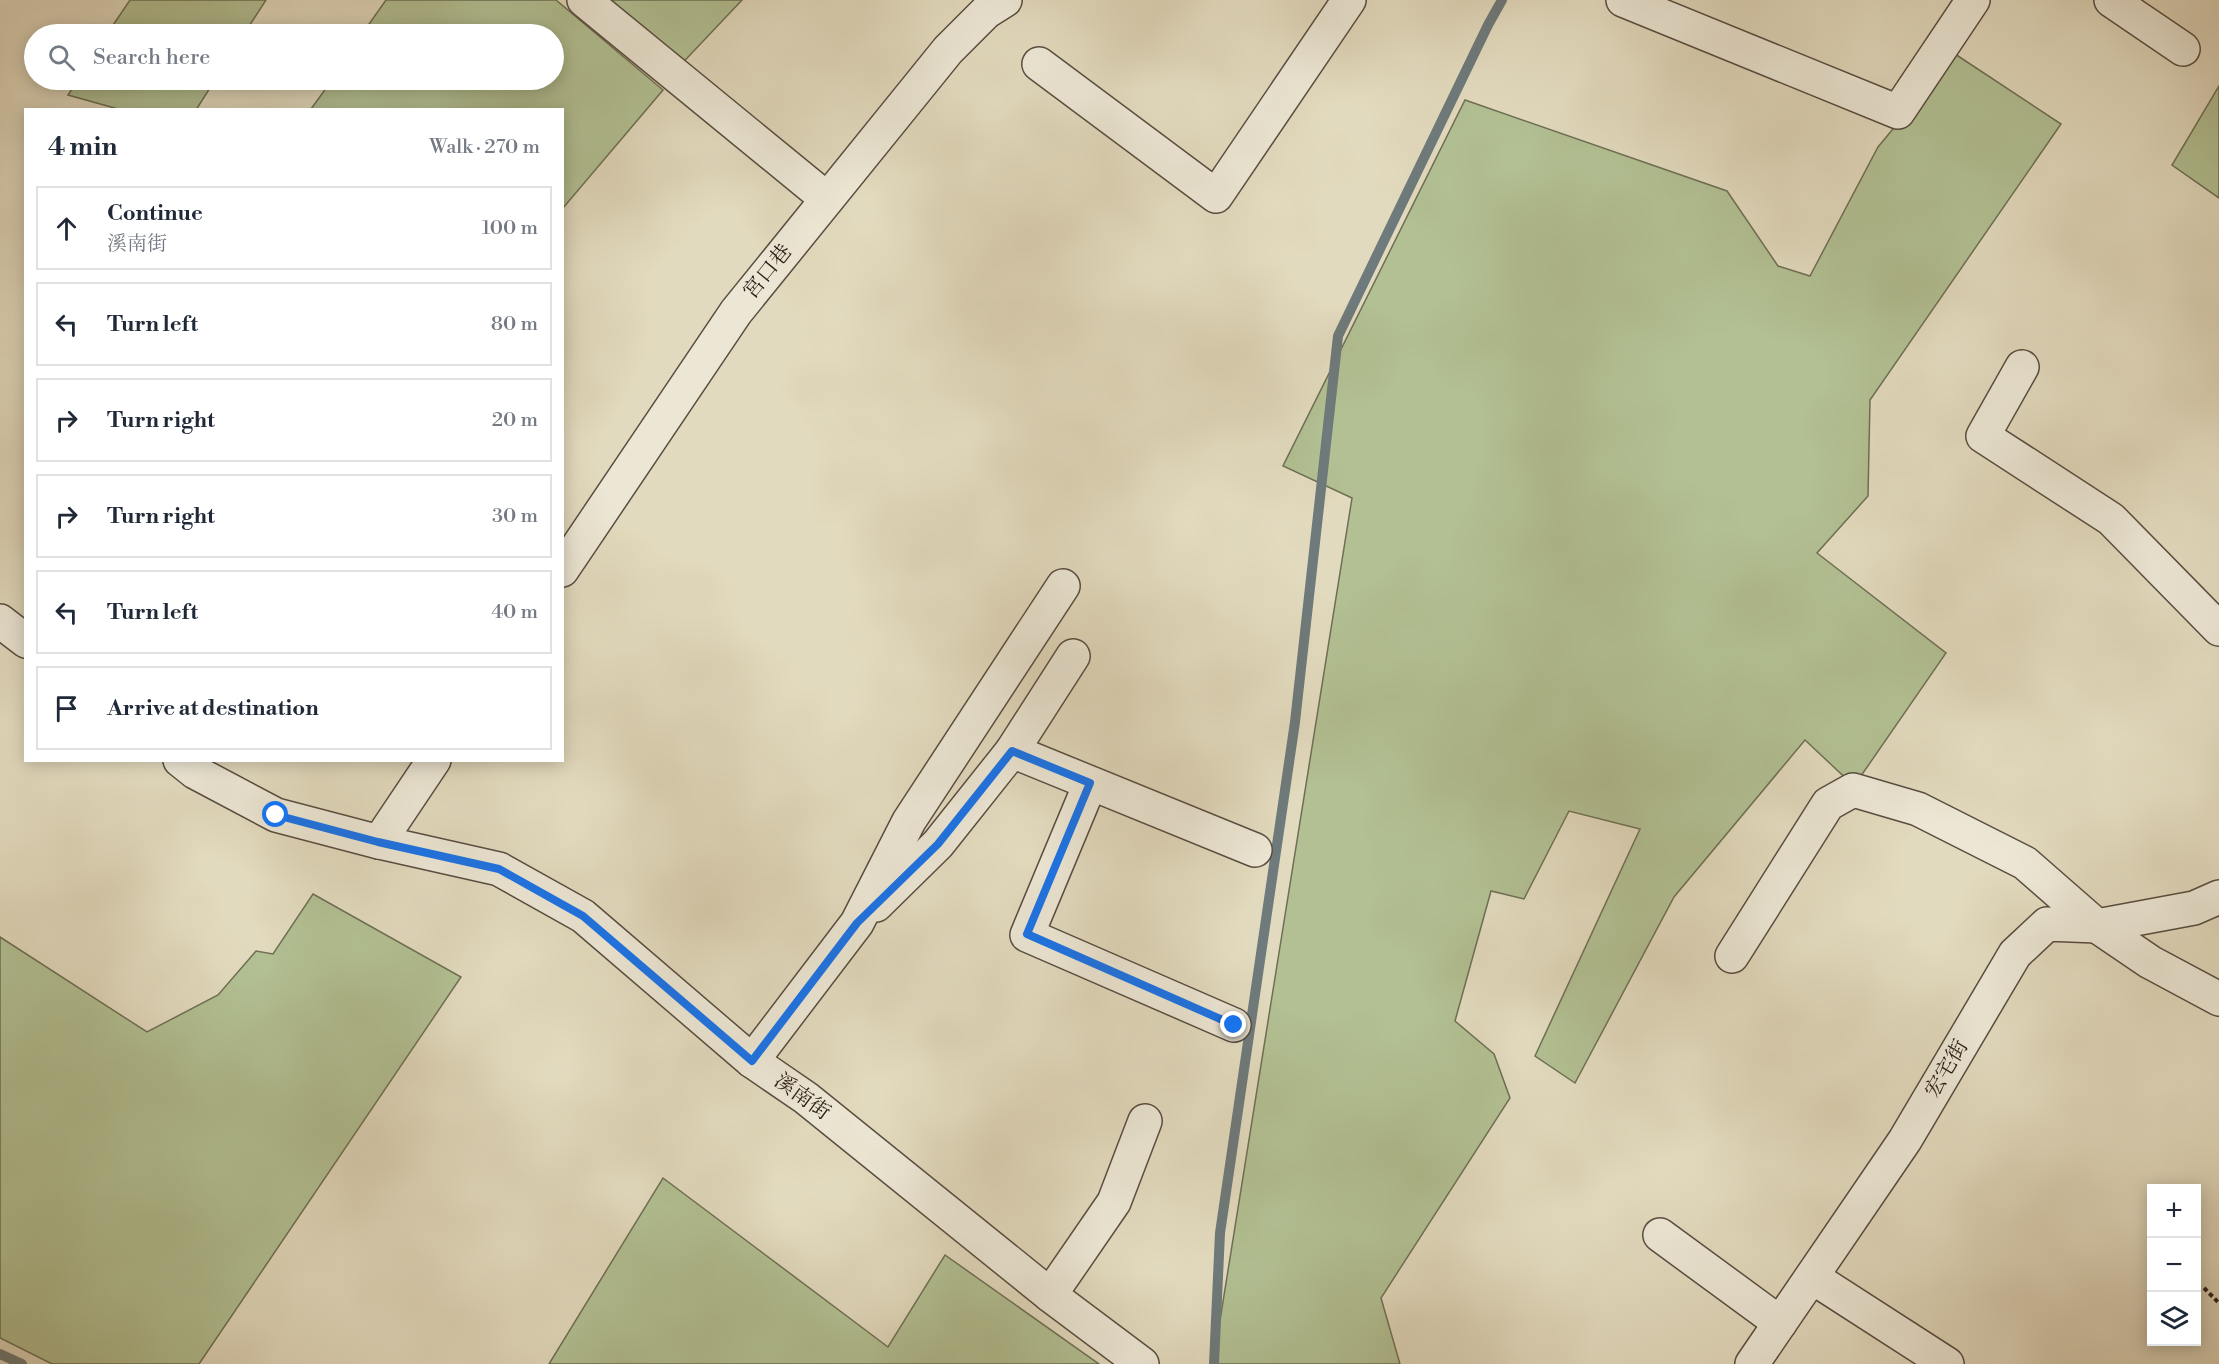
<!DOCTYPE html>
<meta charset="utf-8">
<style>
:root{--surface:#fff;--page:#f6f6f7;--text:#1f2937;--muted:#747a83;--line:#e0e1e3}
body{margin:0;font-family:"Libre Bodoni","Noto Serif TC",serif;background:var(--page);color:var(--text)}
.controls{position:absolute;right:18px;bottom:18px;display:grid;overflow:hidden;border-radius:0px;box-shadow:0 3px 15px #0003}
.controls button{width:54px;height:54px;display:grid;place-items:center;padding:0;border:0;border-bottom:2px solid var(--line);background:var(--surface);color:var(--text);font:30px sans-serif}
.stop{position:absolute;width:18px;height:18px;margin:-14px;border:4px solid #1a73e8;border-radius:50%;background:#fff}
.stop.end{background:#1a73e8;border-color:#fff;box-shadow:0 2px 6px #0008}
.list{margin:0;padding:0;list-style:none}
h2{display:flex;justify-content:space-between;align-items:center;height:78px;margin:0;padding:0 24px;font-size:26px}
h2 small{font-size:20px;font-weight:400;color:var(--muted)}
.list li{display:grid;grid-template-columns:39px 1fr auto;gap:18px;align-items:center;box-sizing:border-box;height:84px;margin:0 12px 12px;padding:0 12px;border:2px solid var(--line);border-radius:0px}
.list b{display:block;font-size:22px;white-space:nowrap}
.list p{margin:0;font-size:20px;white-space:nowrap;color:var(--muted)}
.list em{font-size:20px;font-style:normal;color:var(--muted)}
.icon{flex:none;width:33px;height:33px;fill:none;stroke:currentColor;stroke-width:2;stroke-linecap:round;stroke-linejoin:round}
.map{position:relative;flex:none;width:2219px;height:1364px;overflow:hidden}
.search{position:absolute;background:var(--surface);box-shadow:0 3px 15px #0003;left:24px;top:24px;width:540px;height:66px;display:flex;align-items:center;gap:15px;box-sizing:border-box;padding:0 21px;border-radius:33px;color:var(--muted);font-size:22px}
.panel{position:absolute;background:var(--surface);box-shadow:0 3px 15px #0003;left:24px;top:108px;width:540px;height:654px;border-radius:0px}
.map>svg:first-child{display:block}
</style>
<div class="map">
<svg width="2219" height="1364" viewBox="0 0 2219 1364">
<rect width="100%" height="100%" fill="#e2dabe"/>
<filter id="stains"><feTurbulence type="fractalNoise" baseFrequency=".00333" numOctaves="4"/><feColorMatrix values="0 0 0 0 .2 0 0 0 0 .09 0 0 0 0 .02 0 0 0 .5 -.17"/></filter>
<radialGradient id="worn" r=".72"><stop offset=".6" stop-color="#630" stop-opacity="0"/><stop offset="1" stop-color="#630" stop-opacity=".3"/></radialGradient>
<g fill="#b2c093" stroke="#6e6f55" stroke-width="1.5">
<polygon points="130,0 266,0 244,34 107,34"/>
<polygon points="386,0 556,0 663,90 563,208 562,110 311,109 332,80 554,80 554,34 362,34"/>
<polygon points="583,0 742,0 673,73"/>
<polygon points="1955,54 2061,124 1870,400 1868,496 1817,553 1946,653 1854,786 1805,740 1674,897 1575,1083 1535,1056 1640,829 1569,811 1524,899 1491,891 1455,1021 1494,1054 1510,1098 1381,1298 1400,1364 1213,1364 1352,498 1283,466 1465,100 1727,191 1778,266 1810,276 1878,147"/>
<polygon points="78,80 215,80 196,110 118,109 68,95"/>
<polygon points="2219,86 2219,198 2172,165"/>
<polygon points="313,894 461,977 199,1364 52,1364 0,1338 0,937 147,1032 218,995 256,951 273,954"/>
<polygon points="663,1178 888,1347 945,1255 1099,1364 549,1364"/>
</g>
<g fill="none" stroke-linecap="round" stroke-linejoin="round">
<g stroke="#6e7a7b" stroke-width="10">
<polyline points="0,1354 22,1364"/>
<polyline points="1214,1364 1220,1233 1295,722 1338,336 1488,25 1502,0"/>
</g>
<defs>
<g id="minor">
<polyline points="584,0 827,199"/>
<polyline points="1623,0 1898,112 1973,0"/>
<polyline points="2111,0 2183,49"/>
<polyline points="1039,64 1216,196 1349,0"/>
<polyline points="2022,367 1983,436 2111,519 2219,629"/>
<polyline points="562,570 736,312 948,50 986,12 1005,0"/>
<polyline points="0,621 26,641"/>
<polyline points="1012,751 1255,850"/>
<polyline points="180,760 195,772 276,815 379,842 499,869 583,916 752,1061 806,1098 1050,1295 1142,1364"/>
<polyline points="1090,784 1027,935 1234,1025"/>
<polyline points="379,842 434,760"/>
<polyline points="876,905 938,844 1012,751 1073,656"/>
<polyline points="1732,956 1828,804 1853,790 1918,809 2025,863 2097,926 2150,962 2219,999"/>
<polyline points="752,1061 857,923 909,821 1063,586"/>
<polyline points="1660,1235 1780,1323"/>
<polyline points="1812,1277 1947,1364"/>
<polyline points="1050,1295 1114,1202 1145,1121"/>
<polyline points="1752,1364 1905,1140 2015,954 2047,924 2097,926 2194,908 2219,897"/>
</g>
</defs>
<use href="#minor" stroke="#594d41" stroke-width="36"/>
<polyline stroke="#2b1e17" stroke-width="4" stroke-dasharray="4.5 3" stroke-linecap="butt" points="2204,1288 2219,1303"/>
<use href="#minor" stroke="#ece7d5" stroke-width="33"/>
</g>
<g fill="none" stroke-linecap="round" stroke-linejoin="round">
<polyline stroke="#1a73e8" stroke-width="8" points="276,815 378,842 499,869 583,916 752,1061 857,923 938,844 1012,751 1090,783 1027,934 1234,1025"/>
</g>
<g text-anchor="middle" dominant-baseline="central" stroke-width="4.5" stroke-linejoin="round" paint-order="stroke">
<g font-size="21" fill="#2b1e17" stroke="#ece7d5">
<text transform="translate(768 272) rotate(-51)">宮口巷</text>
<text transform="translate(1947 1069) rotate(-59)">宏宅街</text>
<text transform="translate(802 1097) rotate(36)">溪南街</text>
</g>
</g>
<rect width="100%" height="100%" filter="url(#stains)"/>
<rect width="100%" height="100%" fill="url(#worn)"/>
</svg>
<div class="controls">
<button>+</button>
<button>−</button>
<button><svg class="icon" aria-label="layers" viewBox="0 0 24 24"><path d="M12 4l9 5-9 5-9-5zM3 14l9 5 9-5"/></svg></button>
</div>
<div class="stop" style="left:276px;top:815px"></div>
<div class="stop end" style="left:1234px;top:1025px"></div>
<div class="search"><svg class="icon" aria-label="search" viewBox="0 0 24 24"><circle cx="10" cy="10" r="6"/><path d="M15 15l6 6"/></svg>Search here</div>
<section class="panel">
<h2>4 min<small>Walk · 270 m</small></h2>
<ul class="list">
<li><svg class="icon" aria-label="ahead" viewBox="0 0 24 24"><path d="M12 20V5M6 11l6-6 6 6"/></svg><div><b>Continue</b><p>溪南街</p></div><em>100 m</em></li>
<li><svg class="icon" aria-label="left" viewBox="0 0 24 24"><path d="M17 20v-9H6M10 6l-5 5 5 5"/></svg><div><b>Turn left</b></div><em>80 m</em></li>
<li><svg class="icon" aria-label="right" viewBox="0 0 24 24"><path d="M7 20v-9h11M14 6l5 5-5 5"/></svg><div><b>Turn right</b></div><em>20 m</em></li>
<li><svg class="icon" aria-label="right" viewBox="0 0 24 24"><path d="M7 20v-9h11M14 6l5 5-5 5"/></svg><div><b>Turn right</b></div><em>30 m</em></li>
<li><svg class="icon" aria-label="left" viewBox="0 0 24 24"><path d="M17 20v-9H6M10 6l-5 5 5 5"/></svg><div><b>Turn left</b></div><em>40 m</em></li>
<li><svg class="icon" aria-label="arrive" viewBox="0 0 24 24"><path d="M6 21V4h12l-3 4 3 4H6"/></svg><div><b>Arrive at destination</b></div></li>
</ul>
</section>
</div>
